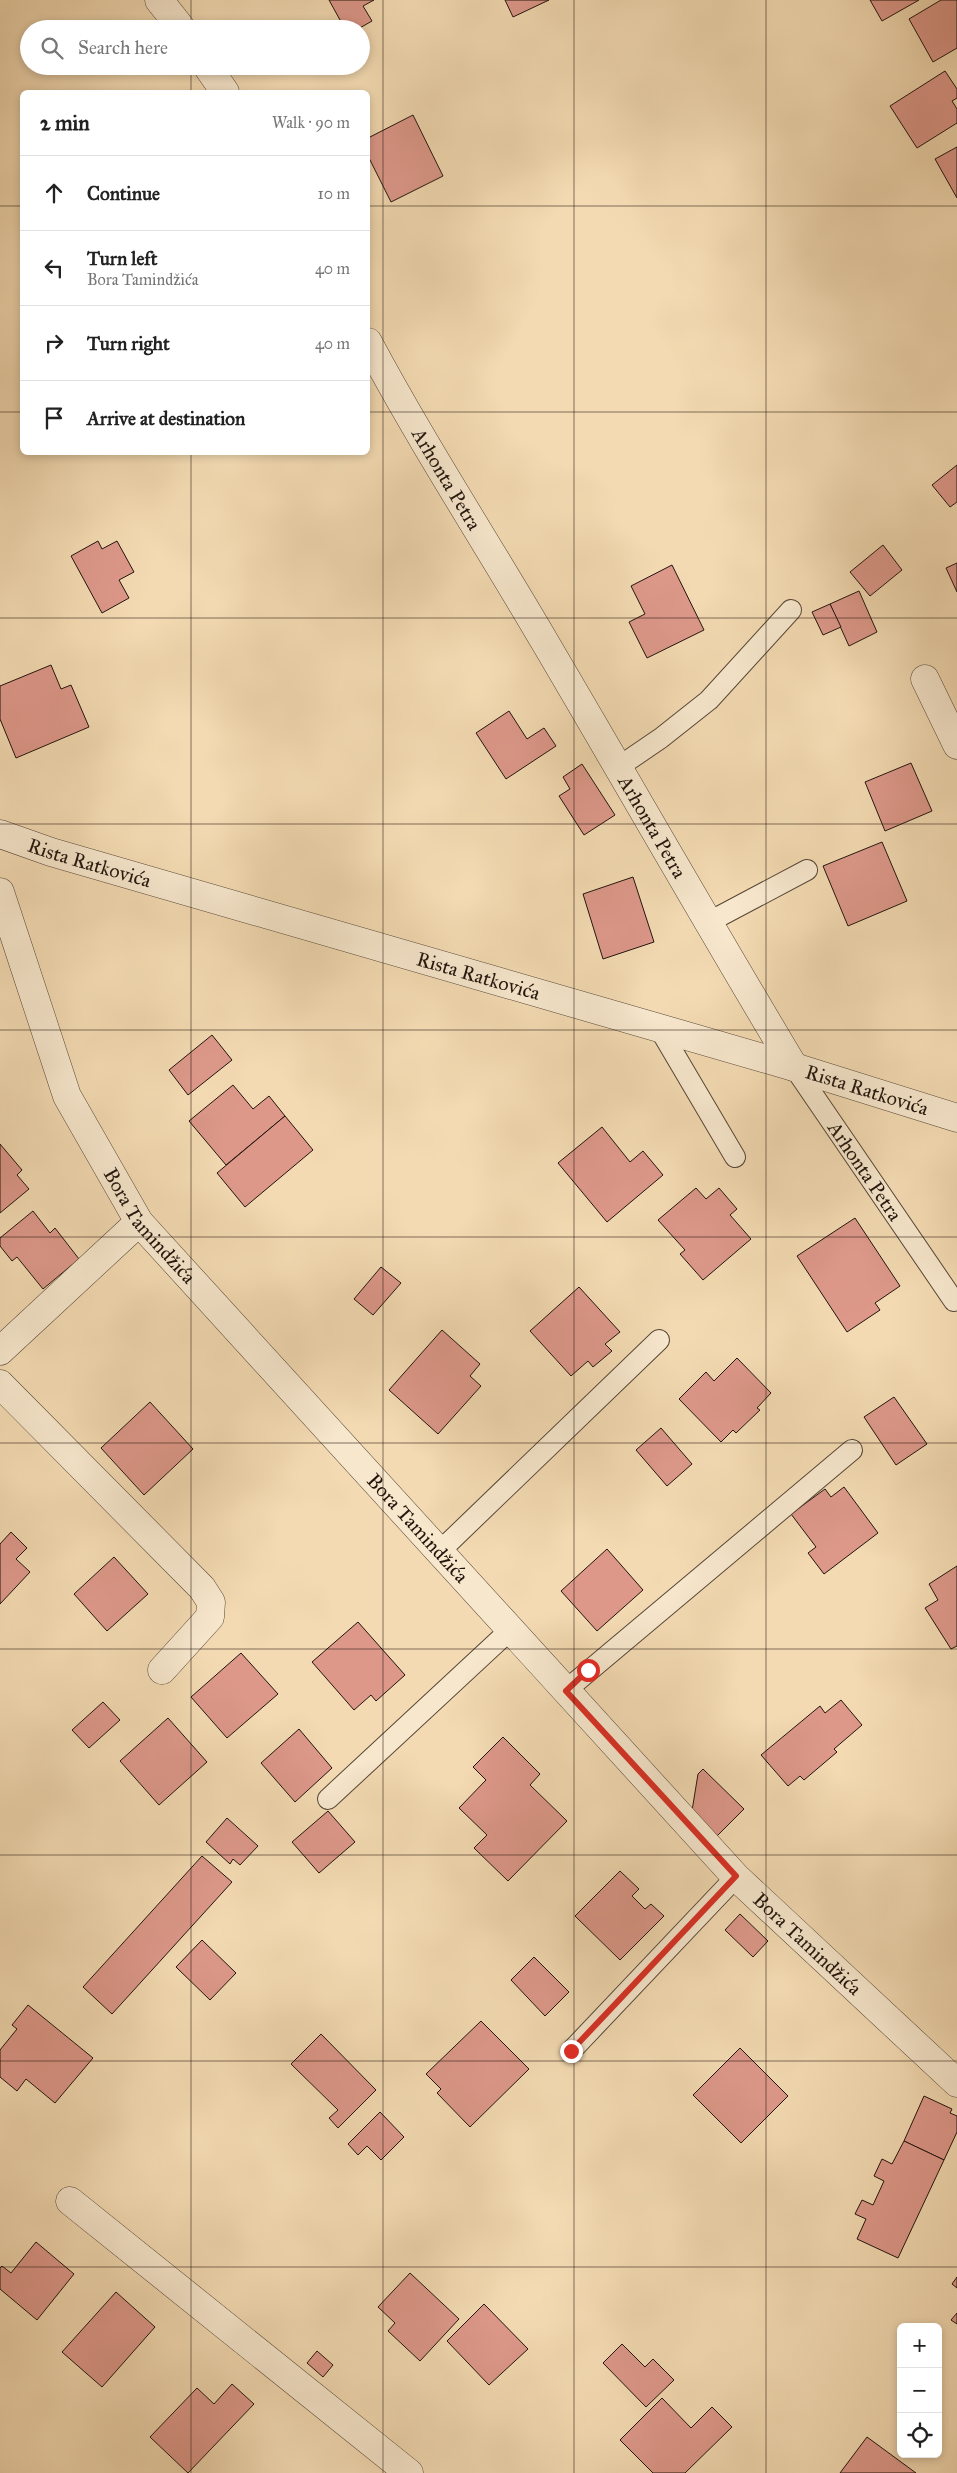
<!DOCTYPE html>
<meta charset="utf-8">
<style>
:root{--surface:#fff;--page:#f6f6f6;--text:#222;--muted:#767676;--line:#e0e0e0}
body{margin:0;font-family:"IM FELL Great Primer",serif;background:var(--page);color:var(--text)}
.controls{position:absolute;right:15px;bottom:15px;display:grid;overflow:hidden;border-radius:8px;box-shadow:0 2px 8px #0003}
.controls button{width:45px;height:45px;display:grid;place-items:center;padding:0;border:0;border-bottom:1px solid var(--line);background:var(--surface);color:var(--text);font:25px sans-serif}
.stop{position:absolute;width:15px;height:15px;margin:-11px;border:4px solid #d93025;border-radius:50%;background:#fff}
.stop.end{background:#d93025;border-color:#fff;box-shadow:0 1px 5px #0008}
.list{margin:0;padding:0;list-style:none}
h2{display:flex;justify-content:space-between;align-items:center;height:65px;margin:0;padding:0 20px;font-size:21px}
h2 small{font-size:16px;font-weight:400;color:var(--muted)}
.list li{display:grid;grid-template-columns:32px 1fr auto;gap:15px;align-items:center;box-sizing:border-box;height:75px;padding:0 20px;border-top:1px solid var(--line)}
.list b{display:block;font-size:19px;white-space:nowrap}
.list p{margin:0;font-size:16px;white-space:nowrap;color:var(--muted)}
.list em{font-size:16px;font-style:normal;color:var(--muted)}
.icon{flex:none;width:28px;height:28px;fill:none;stroke:currentColor;stroke-width:2;stroke-linecap:round;stroke-linejoin:round}
.map{position:relative;flex:none;width:957px;height:2473px;overflow:hidden}
.search{position:absolute;background:var(--surface);box-shadow:0 2px 8px #0003;left:20px;top:20px;width:350px;height:55px;display:flex;align-items:center;gap:12px;box-sizing:border-box;padding:0 18px;border-radius:28px;color:var(--muted);font-size:19px}
.panel{position:absolute;background:var(--surface);box-shadow:0 2px 8px #0003;left:20px;top:90px;width:350px;height:365px;border-radius:8px}
.map>svg:first-child{display:block}
</style>
<div class="map">
<svg width="957" height="2473" viewBox="0 0 957 2473">
<rect width="100%" height="100%" fill="#f3dab2"/>
<filter id="stains"><feTurbulence type="fractalNoise" baseFrequency=".004" numOctaves="4"/><feColorMatrix values="0 0 0 0 .2 0 0 0 0 .09 0 0 0 0 .02 0 0 0 .5 -.17"/></filter>
<radialGradient id="worn" r=".72"><stop offset=".6" stop-color="#630" stop-opacity="0"/><stop offset="1" stop-color="#630" stop-opacity=".3"/></radialGradient>
<g fill="#dd988a" stroke="#21140d">
<polygon points="329,0 374,0 363,6 372,21 358,29 345,29"/>
<polygon points="505,0 549,0 513,17"/>
<polygon points="870,0 919,0 882,21"/>
<polygon points="941,0 957,0 957,48 933,62 909,19"/>
<polygon points="945,71 957,89 957,98 952,101 957,109 957,123 917,148 890,106"/>
<polygon points="413,115 443,176 391,202 368,156 368,138"/>
<polygon points="957,147 957,198 935,159"/>
<polygon points="957,465 957,502 950,507 932,485"/>
<polygon points="98,541 102,549 117,541 134,572 119,580 129,598 102,613 71,556"/>
<polygon points="883,545 902,570 870,596 850,572"/>
<polygon points="957,563 957,592 946,568"/>
<polygon points="672,565 704,630 647,658 629,622 645,614 631,586"/>
<polygon points="859,591 877,632 849,646 830,604"/>
<polygon points="830,604 841,627 823,635 812,612"/>
<polygon points="51,665 61,689 71,685 89,727 16,758 0,719 0,686"/>
<polygon points="509,711 527,739 544,728 556,746 506,779 476,733"/>
<polygon points="911,763 932,811 885,831 865,782"/>
<polygon points="582,764 615,815 584,835 559,796 570,789 563,777"/>
<polygon points="882,842 907,901 848,926 823,866"/>
<polygon points="633,877 654,942 603,959 583,894"/>
<polygon points="212,1035 232,1060 188,1095 169,1070"/>
<polygon points="233,1085 253,1109 269,1096 285,1116 226,1165 189,1121"/>
<polygon points="285,1116 313,1150 245,1207 217,1173"/>
<polygon points="602,1127 630,1162 643,1151 663,1175 607,1222 558,1163"/>
<polygon points="0,1144 22,1170 17,1175 29,1189 0,1213"/>
<polygon points="696,1188 706,1199 719,1188 737,1209 730,1215 751,1239 703,1280 680,1254 685,1250 658,1220"/>
<polygon points="33,1211 50,1233 55,1228 79,1259 43,1289 17,1257 12,1261 0,1246 0,1238"/>
<polygon points="855,1218 900,1286 875,1303 880,1310 847,1332 797,1256"/>
<polygon points="381,1267 401,1283 373,1315 354,1299"/>
<polygon points="579,1287 620,1332 605,1344 612,1351 593,1367 588,1361 571,1376 530,1331"/>
<polygon points="442,1330 480,1364 470,1376 481,1386 438,1434 389,1390"/>
<polygon points="737,1358 771,1393 757,1408 760,1410 736,1433 733,1430 721,1442 679,1399 706,1372 714,1381"/>
<polygon points="894,1397 927,1444 896,1465 864,1417"/>
<polygon points="150,1402 193,1449 144,1495 101,1448"/>
<polygon points="661,1428 692,1464 667,1486 636,1450"/>
<polygon points="844,1487 878,1533 824,1574 808,1553 816,1547 791,1514 825,1489 831,1497"/>
<polygon points="11,1532 27,1548 16,1559 30,1572 0,1604 0,1544"/>
<polygon points="607,1549 643,1590 597,1631 561,1591"/>
<polygon points="114,1557 148,1594 107,1631 74,1594"/>
<polygon points="957,1566 957,1646 951,1649 925,1608 938,1600 929,1584"/>
<polygon points="358,1622 405,1675 376,1701 371,1695 354,1710 312,1662"/>
<polygon points="241,1653 278,1694 227,1738 191,1697"/>
<polygon points="841,1700 862,1725 834,1749 837,1752 804,1780 800,1776 788,1786 761,1755 820,1706 825,1713"/>
<polygon points="103,1702 120,1720 89,1748 72,1730"/>
<polygon points="168,1718 207,1762 159,1805 120,1761"/>
<polygon points="299,1729 332,1768 295,1802 261,1763"/>
<polygon points="503,1737 540,1774 530,1785 567,1821 508,1881 474,1848 487,1835 459,1808 486,1780 473,1767"/>
<polygon points="703,1769 744,1809 714,1839 691,1817 698,1774"/>
<polygon points="328,1811 355,1842 319,1873 292,1842"/>
<polygon points="227,1818 258,1846 240,1865 233,1859 230,1864 206,1842"/>
<polygon points="202,1856 232,1882 112,2014 83,1987"/>
<polygon points="620,1871 639,1889 632,1896 645,1909 651,1904 664,1916 620,1960 575,1916"/>
<polygon points="740,1914 768,1941 753,1957 725,1930"/>
<polygon points="202,1940 236,1973 210,2000 176,1967"/>
<polygon points="534,1957 569,1992 545,2016 511,1980"/>
<polygon points="28,2005 93,2058 55,2103 26,2079 17,2091 0,2077 0,2050 17,2029 12,2025"/>
<polygon points="481,2021 529,2069 470,2127 437,2093 441,2089 426,2074"/>
<polygon points="321,2034 376,2090 338,2128 329,2118 338,2110 291,2064"/>
<polygon points="740,2048 788,2096 741,2143 693,2095"/>
<polygon points="924,2096 952,2109 950,2113 957,2116 957,2132 944,2160 904,2141"/>
<polygon points="380,2112 404,2137 381,2160 367,2146 358,2155 348,2144"/>
<polygon points="904,2141 944,2160 898,2258 857,2239 866,2219 855,2214 862,2200 873,2205 884,2181 874,2176 882,2159 892,2164"/>
<polygon points="36,2242 74,2274 37,2320 0,2289 0,2268 2,2266 11,2273"/>
<polygon points="410,2273 459,2319 420,2361 388,2331 395,2323 378,2307"/>
<polygon points="957,2277 957,2288 952,2284"/>
<polygon points="116,2292 155,2327 102,2387 62,2352"/>
<polygon points="484,2304 528,2349 489,2385 447,2341"/>
<polygon points="957,2313 957,2324 951,2320"/>
<polygon points="622,2344 645,2367 653,2359 674,2380 646,2407 603,2363"/>
<polygon points="317,2351 333,2365 323,2377 307,2363"/>
<polygon points="232,2384 254,2404 188,2473 150,2437 197,2388 214,2404"/>
<polygon points="662,2398 691,2428 712,2407 732,2427 685,2473 653,2473 620,2440"/>
<polygon points="867,2437 916,2473 840,2473"/>
</g>
<g fill="none" stroke-linecap="round" stroke-linejoin="round">
<defs>
<g id="service">
<polyline points="617,768 661,738 709,700 791,610"/>
<polyline points="707,923 807,870"/>
<polyline points="659,1028 735,1157"/>
<path id="s1" d="M794 1067 954 1301"/>
<polyline points="439,1552 659,1340"/>
<polyline points="565,1691 852,1450"/>
<polyline points="328,1799 510,1630"/>
<polyline points="571,2051 736,1877"/>
</g>
<g id="minor">
<polyline points="159,0 182,29"/>
<polyline points="207,66 225,92"/>
<path id="s2" d="M368 342C423 445 487 543 546 644 629 785 710 927 794 1067"/>
<polyline points="925,679 957,745"/>
<path id="s3" d="M0 834 51 852 794 1067 957 1118"/>
<path id="s4" d="M0 892 67 1096 139 1222 736 1877 957 2083"/>
<polyline points="0,1351 139,1222"/>
<polyline points="0,1384 202,1588 211,1602 210,1617 162,1670"/>
<polyline points="70,2201 409,2473"/>
</g>
</defs>
<use href="#service" stroke="#564636" stroke-width="22"/>
<use href="#minor" stroke="#564636" stroke-width="29"/>
<use href="#service" stroke="#f7e7cd" stroke-width="20"/>
<use href="#minor" stroke="#f7e7cd" stroke-width="28"/>
</g>
<g fill="none" stroke-linecap="round" stroke-linejoin="round">
<polyline stroke="#d93025" stroke-width="6" points="571,2051 736,1876 566,1691 588,1670"/>
</g>
<path fill="none" stroke="#21140d" stroke-width="1" stroke-opacity="0.55" d="M191 0V29M383 0V2473M574 0V2473M766 0V2473M191 66V92M0 206H22M368 206H957M0 412H22M368 412H957M191 452V2473M0 618H957M0 824H957M0 1030H957M0 1237H957M0 1443H957M0 1649H957M0 1855H957M0 2061H957M0 2267H957"/>
<g text-anchor="middle" dominant-baseline="central" stroke-width="4" stroke-linejoin="round" paint-order="stroke">
<g font-size="20" fill="#21140d" stroke="#f7e7cd">
<text stroke="none"><textPath href="#s2" startOffset="158">Arhonta Petra</textPath></text>
<text stroke="none"><textPath href="#s2" startOffset="562">Arhonta Petra</textPath></text>
<text stroke="none"><textPath href="#s3" startOffset="94">Rista Ratkovića</textPath></text>
<text stroke="none"><textPath href="#s3" startOffset="499">Rista Ratkovića</textPath></text>
<text stroke="none"><textPath href="#s3" startOffset="904">Rista Ratkovića</textPath></text>
<text stroke="none"><textPath href="#s1" startOffset="126">Arhonta Petra</textPath></text>
<text stroke="none"><textPath href="#s4" startOffset="369">Bora Tamindžića</textPath></text>
<text stroke="none"><textPath href="#s4" startOffset="774">Bora Tamindžića</textPath></text>
<text stroke="none"><textPath href="#s4" startOffset="1344">Bora Tamindžića</textPath></text>
</g>
</g>
<rect width="100%" height="100%" filter="url(#stains)"/>
<rect width="100%" height="100%" fill="url(#worn)"/>
</svg>
<div class="controls">
<button>+</button>
<button>−</button>
<button><svg class="icon" aria-label="locate" viewBox="0 0 24 24"><circle cx="12" cy="12" r="6"/><path d="M12 2v4M12 18v4M2 12h4M18 12h4"/></svg></button>
</div>
<div class="stop" style="left:588px;top:1670px"></div>
<div class="stop end" style="left:571px;top:2051px"></div>
<div class="search"><svg class="icon" aria-label="search" viewBox="0 0 24 24"><circle cx="10" cy="10" r="6"/><path d="M15 15l6 6"/></svg>Search here</div>
<section class="panel">
<h2>2 min<small>Walk · 90 m</small></h2>
<ul class="list">
<li><svg class="icon" aria-label="ahead" viewBox="0 0 24 24"><path d="M12 20V5M6 11l6-6 6 6"/></svg><div><b>Continue</b></div><em>10 m</em></li>
<li><svg class="icon" aria-label="left" viewBox="0 0 24 24"><path d="M17 20v-9H6M10 6l-5 5 5 5"/></svg><div><b>Turn left</b><p>Bora Tamindžića</p></div><em>40 m</em></li>
<li><svg class="icon" aria-label="right" viewBox="0 0 24 24"><path d="M7 20v-9h11M14 6l5 5-5 5"/></svg><div><b>Turn right</b></div><em>40 m</em></li>
<li><svg class="icon" aria-label="arrive" viewBox="0 0 24 24"><path d="M6 21V4h12l-3 4 3 4H6"/></svg><div><b>Arrive at destination</b></div></li>
</ul>
</section>
</div>
